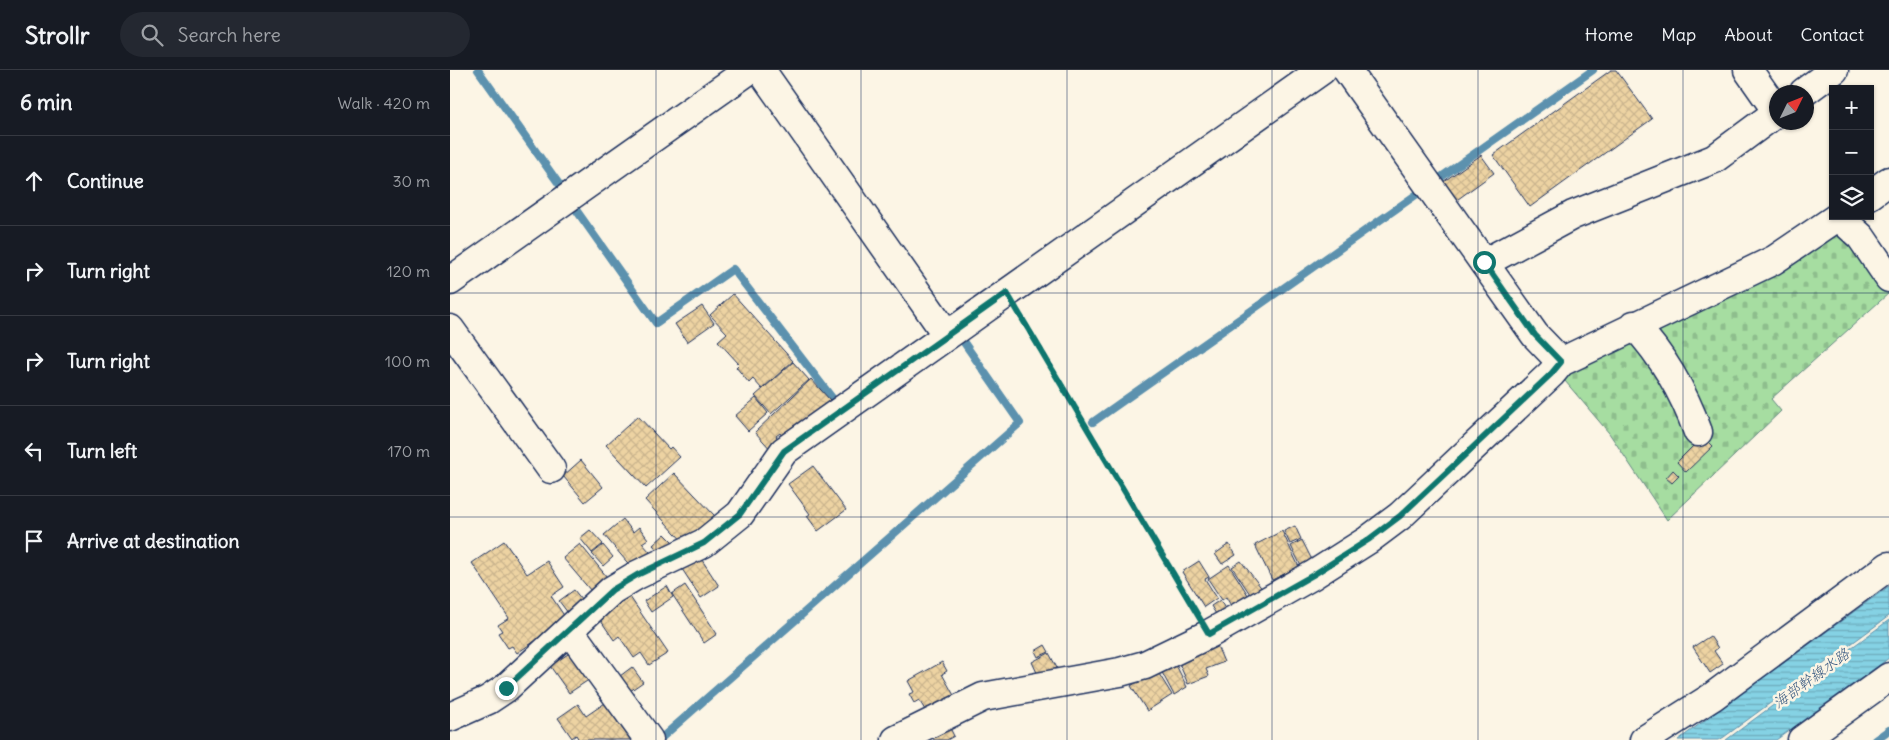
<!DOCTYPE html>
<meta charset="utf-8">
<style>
:root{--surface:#171b24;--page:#242831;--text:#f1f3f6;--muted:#9ea1a6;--line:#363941}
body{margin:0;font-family:Delius,"Klee One",sans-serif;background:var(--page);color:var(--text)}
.controls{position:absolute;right:15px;top:15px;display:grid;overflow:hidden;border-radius:0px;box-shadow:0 1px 4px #0004}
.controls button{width:45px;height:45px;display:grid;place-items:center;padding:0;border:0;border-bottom:1px solid var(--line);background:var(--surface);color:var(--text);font:25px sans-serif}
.compass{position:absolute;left:1319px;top:15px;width:45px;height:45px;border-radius:50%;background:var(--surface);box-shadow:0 1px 4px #0004;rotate:47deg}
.stop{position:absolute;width:15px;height:15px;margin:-11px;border:4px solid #0f766e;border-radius:50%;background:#fff}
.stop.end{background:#0f766e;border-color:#fff;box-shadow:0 1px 5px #0008}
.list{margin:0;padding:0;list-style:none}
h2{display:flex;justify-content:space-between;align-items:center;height:65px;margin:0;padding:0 20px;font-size:21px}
h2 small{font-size:16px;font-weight:400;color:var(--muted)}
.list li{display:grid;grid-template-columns:32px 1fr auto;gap:15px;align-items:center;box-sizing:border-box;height:90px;padding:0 20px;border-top:1px solid var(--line)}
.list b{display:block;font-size:19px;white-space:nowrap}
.list em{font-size:16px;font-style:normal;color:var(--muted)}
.icon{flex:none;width:28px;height:28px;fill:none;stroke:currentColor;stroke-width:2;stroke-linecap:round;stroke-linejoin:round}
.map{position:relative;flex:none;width:1439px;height:670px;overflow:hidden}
header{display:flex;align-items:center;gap:30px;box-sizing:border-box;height:70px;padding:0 25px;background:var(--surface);border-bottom:1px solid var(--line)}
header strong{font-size:24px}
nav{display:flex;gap:28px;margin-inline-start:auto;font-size:18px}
.search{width:350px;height:45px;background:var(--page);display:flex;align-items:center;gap:12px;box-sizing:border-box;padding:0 18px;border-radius:28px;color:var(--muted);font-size:19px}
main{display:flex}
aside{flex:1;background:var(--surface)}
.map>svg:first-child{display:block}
</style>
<header>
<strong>Strollr</strong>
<div class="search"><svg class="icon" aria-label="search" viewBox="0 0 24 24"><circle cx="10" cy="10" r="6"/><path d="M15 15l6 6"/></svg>Search here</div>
<nav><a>Home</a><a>Map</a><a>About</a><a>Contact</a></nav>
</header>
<main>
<aside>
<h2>6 min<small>Walk · 420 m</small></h2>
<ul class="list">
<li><svg class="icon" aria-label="ahead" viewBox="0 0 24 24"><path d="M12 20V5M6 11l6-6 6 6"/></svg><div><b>Continue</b></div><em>30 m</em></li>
<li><svg class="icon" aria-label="right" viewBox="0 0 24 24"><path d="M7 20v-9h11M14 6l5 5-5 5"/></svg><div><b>Turn right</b></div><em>120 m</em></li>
<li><svg class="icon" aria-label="right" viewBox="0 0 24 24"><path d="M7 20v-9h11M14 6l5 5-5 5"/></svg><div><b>Turn right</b></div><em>100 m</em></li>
<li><svg class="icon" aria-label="left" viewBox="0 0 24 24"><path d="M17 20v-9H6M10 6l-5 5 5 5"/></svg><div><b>Turn left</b></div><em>170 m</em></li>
<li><svg class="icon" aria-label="arrive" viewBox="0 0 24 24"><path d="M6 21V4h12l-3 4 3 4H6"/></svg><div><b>Arrive at destination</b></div></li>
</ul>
</aside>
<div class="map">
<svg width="1439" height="670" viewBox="0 0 1439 670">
<defs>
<pattern id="cemetery-stones" width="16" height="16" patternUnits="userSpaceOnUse" patternTransform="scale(1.25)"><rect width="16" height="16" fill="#a6dda1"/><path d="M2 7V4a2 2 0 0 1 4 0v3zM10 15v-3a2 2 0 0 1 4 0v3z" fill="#8ebe8d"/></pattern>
<pattern id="water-rules" width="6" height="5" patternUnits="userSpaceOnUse" patternTransform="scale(1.25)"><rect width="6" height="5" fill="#85d2e4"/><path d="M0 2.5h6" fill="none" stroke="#6cabbc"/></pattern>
<pattern id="building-cross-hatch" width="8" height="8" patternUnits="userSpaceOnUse" patternTransform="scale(1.25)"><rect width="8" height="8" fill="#edd3a2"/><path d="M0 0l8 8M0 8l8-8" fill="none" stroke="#cbb58e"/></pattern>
</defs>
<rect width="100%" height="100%" fill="#fcf5e5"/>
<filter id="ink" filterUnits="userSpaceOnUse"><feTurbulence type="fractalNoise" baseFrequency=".02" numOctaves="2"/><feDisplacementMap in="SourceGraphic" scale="10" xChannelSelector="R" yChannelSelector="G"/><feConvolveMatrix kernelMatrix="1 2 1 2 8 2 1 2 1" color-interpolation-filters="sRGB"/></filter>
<g filter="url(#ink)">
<polygon fill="url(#cemetery-stones)" stroke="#608680" points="1388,161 1439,218 1439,223 1321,329 1331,341 1217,450 1159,363 1115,311 1089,334 1076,334 1111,299"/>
<g fill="url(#water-rules)" stroke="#5b91ae">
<polygon points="1439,516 1439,546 1274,667 1269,670 1228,670"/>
<polygon points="1439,550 1439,588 1326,670 1276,670"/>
</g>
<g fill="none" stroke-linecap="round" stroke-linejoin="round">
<g stroke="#5b91ae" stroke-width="8">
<polyline points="28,0 114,121"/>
<polyline points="987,110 1143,0"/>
<polyline points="122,134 206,253 283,199 386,333"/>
<polyline points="643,352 970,122"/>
<polyline points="209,670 570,353 508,264"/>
<polyline points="1425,670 1439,660"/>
</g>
</g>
<g fill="url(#building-cross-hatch)" stroke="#1b2f5e">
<polygon points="1161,0 1166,0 1202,49 1080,137 1043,85"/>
<polygon points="1031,85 1044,103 1004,132 990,114"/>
<polygon points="283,224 343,291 312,319 303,309 299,313 286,297 289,294 268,271 277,263 260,245"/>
<polygon points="252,236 264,253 237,272 225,254"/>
<polygon points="343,292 359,310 321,344 305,326"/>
<polygon points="361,309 380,330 335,370 330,363 326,366 331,372 322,381 305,362"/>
<polygon points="306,328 318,343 298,361 285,346"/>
<polygon points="188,346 219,379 221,377 230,387 196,418 156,375"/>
<polygon points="1253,366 1263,376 1236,402 1227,392"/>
<polygon points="131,390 153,417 135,432 113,406"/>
<polygon points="363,396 396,440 368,461 357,446 360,444 338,414"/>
<polygon points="1223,400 1229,406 1222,413 1216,408"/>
<polygon points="224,403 265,446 235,474 195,430"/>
<polygon points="173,449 183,462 189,457 198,469 192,473 200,482 182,498 154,465"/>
<polygon points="845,456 851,469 840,474 834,461"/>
<polygon points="140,460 153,474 142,483 130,468"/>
<polygon points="832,461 849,497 822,510 805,475"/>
<polygon points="215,464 226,475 214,487 203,475"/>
<polygon points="852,470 862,490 851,496 841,476"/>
<polygon points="54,471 77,504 97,491 114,517 101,526 117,550 67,583 62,576 58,578 48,563 52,561 48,555 59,548 22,493"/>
<polygon points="130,474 157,507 141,521 113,488"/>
<polygon points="779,474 786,485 772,494 765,484"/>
<polygon points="153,475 163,487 153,496 142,484"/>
<polygon points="250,487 269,516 251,528 232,499"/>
<polygon points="749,491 759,507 755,509 767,528 754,537 732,502"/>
<polygon points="791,491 813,520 802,527 782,497"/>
<polygon points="779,495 800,528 783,539 776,527 772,530 758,509"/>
<polygon points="235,515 267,564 254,573 222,524"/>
<polygon points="217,516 223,527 201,542 194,531"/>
<polygon points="124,520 136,535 121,547 109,531"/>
<polygon points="180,527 218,583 199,595 191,583 184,588 169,566 164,570 149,548"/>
<polygon points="770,530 778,544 769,549 761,536"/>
<polygon points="1260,566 1268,578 1264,581 1273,594 1260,603 1243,577"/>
<polygon points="765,571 774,592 756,599 759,606 738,614 726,586"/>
<polygon points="595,575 599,582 588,587 585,581"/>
<polygon points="124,580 143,607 119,623 100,596"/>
<polygon points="599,583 607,598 589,607 582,592"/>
<polygon points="722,587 737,617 724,625 708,595"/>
<polygon points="492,592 497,601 492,604 506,629 478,645 469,630 464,633 459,624 464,622 458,611"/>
<polygon points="182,597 193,612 180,621 170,606"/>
<polygon points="706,599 722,625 697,641 681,616"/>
<polygon points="158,631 185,670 129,670 126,665 122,668 108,648 128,634 136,646"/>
<polygon points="499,656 504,666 497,670 484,670 482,666"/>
</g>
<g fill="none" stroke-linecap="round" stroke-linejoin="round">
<defs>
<g id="minor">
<polyline points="311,0 497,265"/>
<polyline points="897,0 1085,265 1111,292"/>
<polyline points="1298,0 1326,40"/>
<polyline points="1354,22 1384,0"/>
<polyline points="1420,125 1439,111"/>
<polyline points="1389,147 1411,167 1439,208"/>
<polyline points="1034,193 1123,145 1264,89 1326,43"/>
<polyline points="0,211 299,0"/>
<path d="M1184 255C1212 285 1234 323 1248 362"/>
<polyline points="0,259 101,399"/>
<polyline points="120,561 199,670"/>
<polyline points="0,647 38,630 56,618 162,520 187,505 254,473 290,444 334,381 872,0"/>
<polyline points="446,670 533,627 670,602 695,595 759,564 863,505 918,470 950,446 1101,304 1111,292 1324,190 1389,146"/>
<polyline points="1194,670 1262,627 1439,496"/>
<polyline points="1352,670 1439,607"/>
</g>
</defs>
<use href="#minor" stroke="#1b2f5e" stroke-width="31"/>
<polyline stroke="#1b2f5e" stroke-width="3" stroke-dasharray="5 4" stroke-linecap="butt" points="571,246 746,542"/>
<use href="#minor" stroke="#fcf5e5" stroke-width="28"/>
</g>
</g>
<g fill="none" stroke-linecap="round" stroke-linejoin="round" filter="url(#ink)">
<polyline stroke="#0f766e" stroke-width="6" points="56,618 162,520 187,505 254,473 290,444 334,381 557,223 759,564 863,505 918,470 950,446 1101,304 1111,292 1085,265 1034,192"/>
</g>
<path fill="none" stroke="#1b2f5e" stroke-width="1" stroke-opacity="0.55" d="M206 0V670M411 0V670M617 0V670M822 0V670M1028 0V670M1233 0V670M0 223H1439M0 447H1439"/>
<g text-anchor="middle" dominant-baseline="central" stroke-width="5" stroke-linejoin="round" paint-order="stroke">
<g font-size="15" font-style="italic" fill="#365880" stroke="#fcf5e5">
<text transform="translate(1361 608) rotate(-36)">海部幹線水路</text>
</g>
</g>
</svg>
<div class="controls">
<button>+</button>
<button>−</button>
<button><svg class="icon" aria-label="layers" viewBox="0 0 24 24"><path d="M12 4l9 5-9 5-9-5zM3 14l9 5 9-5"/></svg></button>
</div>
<svg class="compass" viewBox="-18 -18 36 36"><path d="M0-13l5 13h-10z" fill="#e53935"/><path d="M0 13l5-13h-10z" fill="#9ea1a6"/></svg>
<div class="stop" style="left:1034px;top:192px"></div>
<div class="stop end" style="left:56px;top:618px"></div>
</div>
</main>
